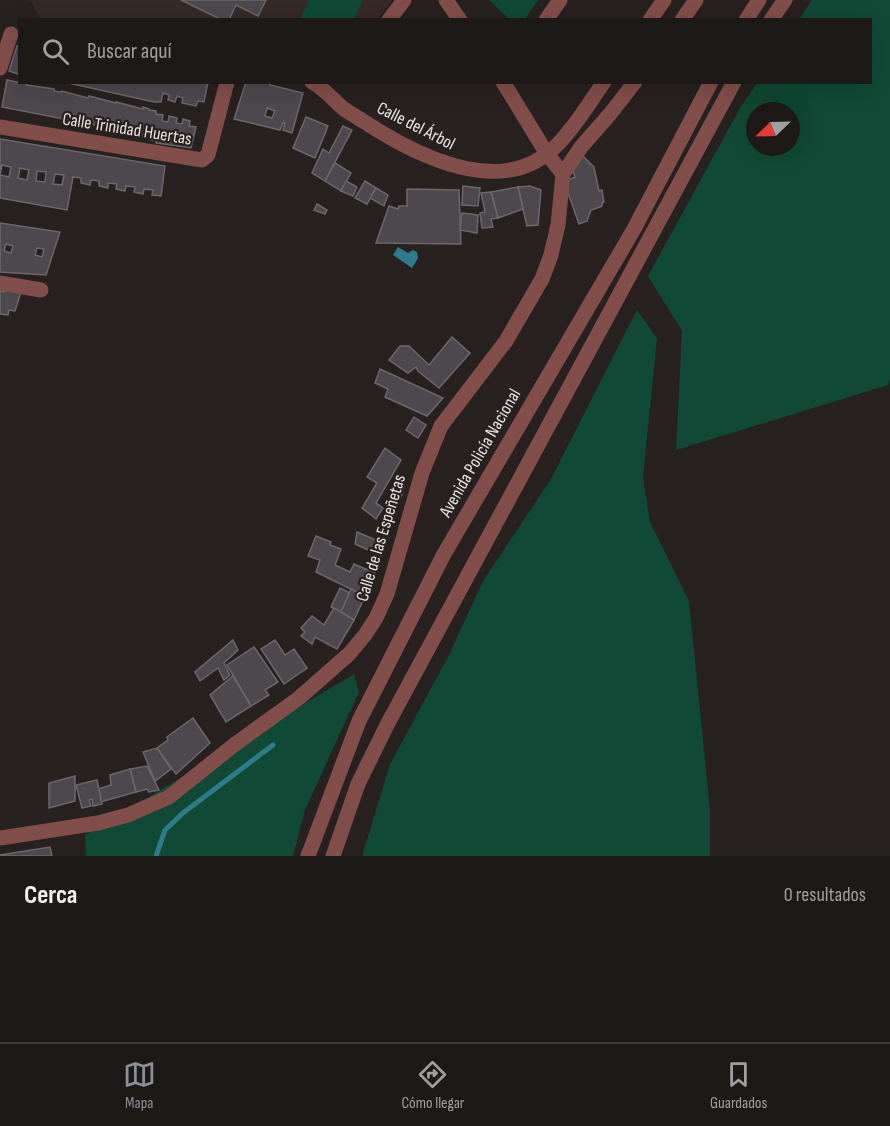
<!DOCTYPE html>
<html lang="es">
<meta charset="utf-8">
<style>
:root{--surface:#1d1917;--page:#2a2624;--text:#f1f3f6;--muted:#a0a0a1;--line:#3b3836;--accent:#8c9099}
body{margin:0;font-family:"Sofia Sans Condensed",sans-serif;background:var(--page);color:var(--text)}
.compass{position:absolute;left:746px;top:102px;width:54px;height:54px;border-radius:50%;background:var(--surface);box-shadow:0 6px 24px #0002;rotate:247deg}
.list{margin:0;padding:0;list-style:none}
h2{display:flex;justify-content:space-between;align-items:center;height:78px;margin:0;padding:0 24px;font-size:26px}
h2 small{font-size:20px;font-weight:400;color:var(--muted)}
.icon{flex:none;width:33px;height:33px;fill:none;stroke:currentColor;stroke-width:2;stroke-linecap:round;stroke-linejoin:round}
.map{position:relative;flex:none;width:890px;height:856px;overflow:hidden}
.search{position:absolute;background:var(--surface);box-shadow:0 6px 24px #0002;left:18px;right:18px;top:18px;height:66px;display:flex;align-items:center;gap:15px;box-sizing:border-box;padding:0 21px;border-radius:0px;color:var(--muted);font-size:22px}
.sheet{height:186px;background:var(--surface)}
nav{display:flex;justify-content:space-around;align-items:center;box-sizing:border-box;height:84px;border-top:2px solid var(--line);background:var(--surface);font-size:16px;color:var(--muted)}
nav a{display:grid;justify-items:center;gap:3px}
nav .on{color:var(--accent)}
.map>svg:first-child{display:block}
</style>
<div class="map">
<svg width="890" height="856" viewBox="0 0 890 856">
<rect width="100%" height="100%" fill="#27211f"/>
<polygon fill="#362a26" points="30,0 392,0 377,20 50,19 40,18"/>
<g fill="#104935" fill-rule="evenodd">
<polygon points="309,0 363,0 354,19 300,19"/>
<polygon points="489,0 538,0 525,19 510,20"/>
<path d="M812 0H890V378L888 385 676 450 682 331 648 276 740 108 757 83 870 82V20L799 19ZM755 111H791V147H755Z"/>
<polygon points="637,310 657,338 643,477 650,522 689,601 710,810 710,856 362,856 390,764 448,657 483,581 551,479"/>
<polygon points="354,674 359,692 305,810 293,856 86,856 85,835"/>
</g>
<polygon fill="#2d7c8b" points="398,247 408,253 413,250 417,252 418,258 412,268 393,255"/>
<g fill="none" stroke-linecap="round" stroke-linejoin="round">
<polyline stroke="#2d7c8b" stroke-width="5" points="156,856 165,830 183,813 273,745"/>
</g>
<g fill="#4c484d" stroke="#6b676c" stroke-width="1.5" fill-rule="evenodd">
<polygon points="181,0 266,0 258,16 236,5 229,20 222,20"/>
<polygon points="17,46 20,46 20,73 18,74 9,71"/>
<polygon points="7,80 27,84 27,85 54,89 54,91 61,92 62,91 88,98 89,96 116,103 116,102 143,109 143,107 149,109 149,110 156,111 156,114 163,115 162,121 168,122 169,116 177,118 176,123 182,124 183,119 190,121 189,126 196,127 191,148 156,143 157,141 151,140 151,136 2,107"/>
<polygon points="64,82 208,82 204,102 198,101 196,106 182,103 183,98 177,96 175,102 168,100 169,95 163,93 161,102 154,102"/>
<path d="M246 82H271L270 85 303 93 292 133 283 130 285 123H283L280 130 234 119ZM267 108 275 111 272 118 265 116Z"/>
<polygon points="306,117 328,126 315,158 293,148"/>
<polygon points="343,126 352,130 325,181 312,173 323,149 329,153"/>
<path d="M0 139 165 166 161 196 152 195 153 190 144 189 143 194 134 192 135 187 126 186 125 191 116 189 117 184 108 183V188L99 186V181L91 180 90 185 81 183V178L73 177 67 210 0 198ZM2 165 11 167 9 177 0 175ZM20 168 29 170 27 180 18 178ZM37 171 46 172 45 182 36 181ZM55 174 64 175 62 185 53 184Z"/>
<polygon points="582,155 594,167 599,191 602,190 604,202 602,203 602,206 600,207 591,210 587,221 579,224 566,187 568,180 575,177 572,168"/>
<polygon points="335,163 351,173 341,191 325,181"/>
<polygon points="346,181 357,187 353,196 341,191"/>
<polygon points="365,181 376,188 367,204 355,198"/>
<polygon points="463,186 480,188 478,206 462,205"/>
<polygon points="530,186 541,190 538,225 527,226 523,209 518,187"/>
<polygon points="518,187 523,209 498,218 491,192"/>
<polygon points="376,188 388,195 384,206 370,198"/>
<polygon points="407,189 459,190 461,244 376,243 389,206 398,209 399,206 407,206"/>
<polygon points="491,192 498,218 491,219 493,227 482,228 480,213 485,212 481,193"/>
<polygon points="317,204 327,210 325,214 314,210"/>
<polygon points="462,213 478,215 477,233 460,230"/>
<path d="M0 223 60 232 46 275 0 272ZM6 244 13 246 11 253 4 251ZM37 248 44 249 42 257 35 255Z"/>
<polygon points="6,289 21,292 15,311 9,310 8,315 0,314 0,291 4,292"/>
<polygon points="452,337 470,353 439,388 418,371 416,367 408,373 389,360 400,346 409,346 429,365"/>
<polygon points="380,369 443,398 427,416 385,397 388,389 375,383"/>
<polygon points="414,417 426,425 418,438 406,430"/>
<polygon points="385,448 401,460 376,503 383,508 376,519 362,508 377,483 367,477"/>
<polygon points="397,485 404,487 401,497 393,494"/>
<polygon points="357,532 385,544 381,556 355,544"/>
<polygon points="316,536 331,542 330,545 341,549 335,565 350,572 354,564 375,573 365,596 316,572 320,560 308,556"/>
<polygon points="340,588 350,593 341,612 331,607"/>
<polygon points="351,589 365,596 354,620 341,612"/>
<polygon points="334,608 354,620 337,649 315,637 312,644 301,636 305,632 301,628 312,616 324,625"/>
<polygon points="233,640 238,650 224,663 230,675 224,680 218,668 200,681 195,672"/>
<polygon points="275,640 285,655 294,649 307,668 284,684 261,649"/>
<polygon points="254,647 278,682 265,690 269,695 251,706 227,665"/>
<polygon points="233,676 251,706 226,722 210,695"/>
<polygon points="193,718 210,743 176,774 157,748 168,740 167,737"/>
<polygon points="157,748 171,769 155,781 143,752"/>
<polygon points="147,766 159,790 149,792 147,789 136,792 130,769"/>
<polygon points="130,769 136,792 100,802 98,789 111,785 110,775"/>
<polygon points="75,776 75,801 49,808 49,783"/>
<polygon points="97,780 102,804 93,806 92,799 89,800 91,806 82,808 76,785"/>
<polygon points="50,847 52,856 0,856 0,855"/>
</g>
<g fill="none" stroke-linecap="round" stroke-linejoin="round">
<g stroke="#824e4a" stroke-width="15">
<polyline points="446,0 460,20"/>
<polyline points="389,20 404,0"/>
<polyline points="546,20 560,0"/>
<polyline points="650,20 664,0"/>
<polyline points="682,20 696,0"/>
<polyline points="746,20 759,0"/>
<polyline points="771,20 785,0"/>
<polyline points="0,68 11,34"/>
<path d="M312 82C325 89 333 100 344 109 350 113 357 117 363 121 415 155 503 201 557 145 575 127 589 103 604 82"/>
<polyline points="503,82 547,154 563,174"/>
<polyline points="0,127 202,160 208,155 227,82"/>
<polyline points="0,283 41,290"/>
<polyline points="0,838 98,823 128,815 169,797 234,745 299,698 349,654 365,635 376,618 387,594 422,473 441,426 506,341 542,279 551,255 558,225 563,174 581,147 610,114 635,82"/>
<polyline points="308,856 359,721 444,554 634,229 711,82"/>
<polyline points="333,856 358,784 387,725 734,82"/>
</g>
</g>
<g text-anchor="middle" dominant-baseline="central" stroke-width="4.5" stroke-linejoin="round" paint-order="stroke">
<g font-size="18" fill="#e8e4e2" stroke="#27211f">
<text transform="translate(416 126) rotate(27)">Calle del Árbol</text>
<text transform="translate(127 129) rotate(9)">Calle Trinidad Huertas</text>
<text transform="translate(480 453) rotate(-60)">Avenida Policía Nacional</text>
<text transform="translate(381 538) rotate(-73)">Calle de las Espeñetas</text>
</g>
</g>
</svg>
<svg class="compass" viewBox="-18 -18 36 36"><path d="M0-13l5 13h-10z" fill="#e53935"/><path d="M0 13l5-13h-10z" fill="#a0a0a1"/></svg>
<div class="search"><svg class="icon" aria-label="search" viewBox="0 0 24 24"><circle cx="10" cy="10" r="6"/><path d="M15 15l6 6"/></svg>Buscar aquí</div>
</div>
<section class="sheet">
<h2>Cerca<small>0 resultados</small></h2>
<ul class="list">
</ul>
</section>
<nav>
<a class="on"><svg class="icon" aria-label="map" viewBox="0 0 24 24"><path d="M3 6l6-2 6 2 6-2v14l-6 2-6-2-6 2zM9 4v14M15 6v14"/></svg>Mapa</a>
<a><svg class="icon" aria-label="directions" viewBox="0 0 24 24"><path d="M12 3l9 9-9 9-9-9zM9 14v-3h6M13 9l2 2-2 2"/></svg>Cómo llegar</a>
<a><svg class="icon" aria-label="saved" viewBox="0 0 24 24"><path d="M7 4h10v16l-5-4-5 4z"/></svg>Guardados</a>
</nav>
